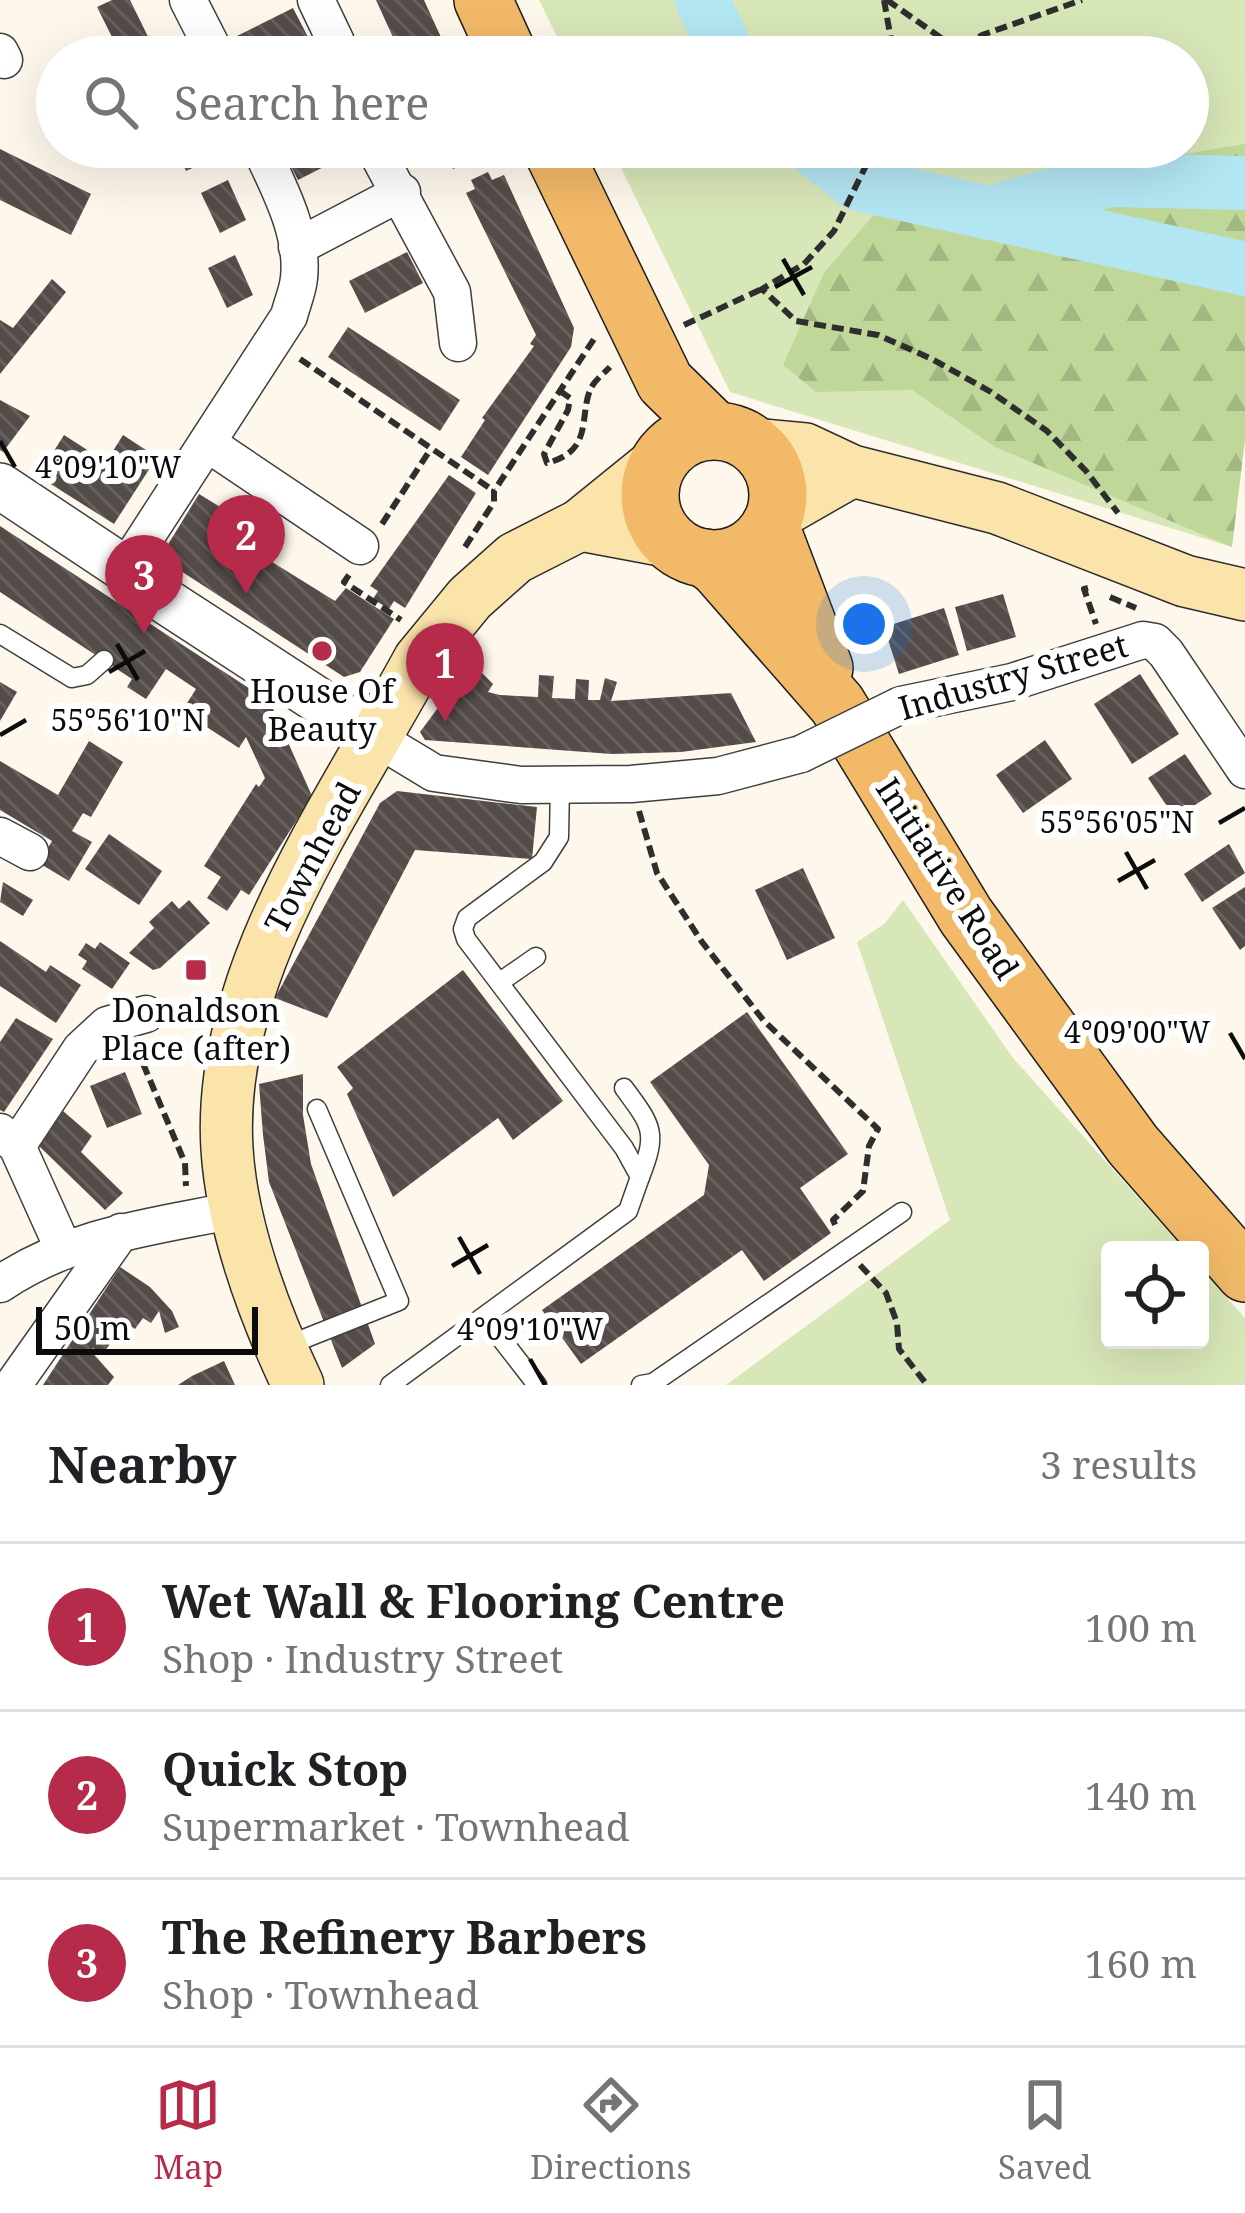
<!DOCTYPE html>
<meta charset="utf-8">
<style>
:root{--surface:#fff;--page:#f6f6f6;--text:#202124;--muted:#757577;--line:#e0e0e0;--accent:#b62b49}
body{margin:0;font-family:"Noto Serif",serif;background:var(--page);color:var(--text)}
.controls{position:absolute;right:36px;bottom:36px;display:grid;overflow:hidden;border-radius:12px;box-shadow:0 12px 48px #0002}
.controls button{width:108px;height:108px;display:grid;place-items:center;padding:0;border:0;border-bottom:3px solid var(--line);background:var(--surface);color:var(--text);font:60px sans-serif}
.scale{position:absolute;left:36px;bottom:30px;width:222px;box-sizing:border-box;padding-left:12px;border:6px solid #0c0c0c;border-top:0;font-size:33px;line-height:42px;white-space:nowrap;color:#0c0c0c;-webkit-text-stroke:9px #fff;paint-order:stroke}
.you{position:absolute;left:864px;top:624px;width:42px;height:42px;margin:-30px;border:9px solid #fff;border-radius:50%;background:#1a73e8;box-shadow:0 0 0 18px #1a73e833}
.badge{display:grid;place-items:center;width:78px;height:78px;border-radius:50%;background:var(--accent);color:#fff;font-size:39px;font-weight:700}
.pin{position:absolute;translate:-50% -99px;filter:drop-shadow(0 3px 6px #0008)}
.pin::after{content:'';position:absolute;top:63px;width:42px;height:36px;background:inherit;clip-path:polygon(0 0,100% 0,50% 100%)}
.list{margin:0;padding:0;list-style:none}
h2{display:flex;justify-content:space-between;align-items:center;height:156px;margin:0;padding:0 48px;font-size:51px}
h2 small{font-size:39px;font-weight:400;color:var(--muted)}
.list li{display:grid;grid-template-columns:78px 1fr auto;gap:36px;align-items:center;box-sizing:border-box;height:168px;padding:0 48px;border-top:3px solid var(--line)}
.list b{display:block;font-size:45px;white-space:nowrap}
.list p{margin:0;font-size:39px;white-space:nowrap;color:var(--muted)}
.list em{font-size:39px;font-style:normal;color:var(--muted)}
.icon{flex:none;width:66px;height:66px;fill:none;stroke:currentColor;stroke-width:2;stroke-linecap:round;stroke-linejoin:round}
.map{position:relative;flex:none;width:1245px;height:1385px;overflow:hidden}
.search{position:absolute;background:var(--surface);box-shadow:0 12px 48px #0002;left:36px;right:36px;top:36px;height:132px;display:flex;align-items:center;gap:30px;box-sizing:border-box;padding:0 42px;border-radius:66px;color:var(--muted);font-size:45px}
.sheet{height:660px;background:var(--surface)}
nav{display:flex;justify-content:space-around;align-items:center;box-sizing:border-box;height:168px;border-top:3px solid var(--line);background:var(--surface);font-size:33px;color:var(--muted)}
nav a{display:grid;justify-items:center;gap:6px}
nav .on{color:var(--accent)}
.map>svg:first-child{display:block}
</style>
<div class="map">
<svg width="1245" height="1385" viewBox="0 0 1245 1385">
<defs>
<pattern id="forest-firs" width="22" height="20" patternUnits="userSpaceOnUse" patternTransform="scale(3)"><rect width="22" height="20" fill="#bfd798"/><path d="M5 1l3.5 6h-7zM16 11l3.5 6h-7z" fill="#a3b782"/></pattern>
<pattern id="building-back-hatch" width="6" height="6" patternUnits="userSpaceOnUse" patternTransform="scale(3)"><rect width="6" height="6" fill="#544c49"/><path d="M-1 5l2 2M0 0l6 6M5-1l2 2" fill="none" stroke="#68615f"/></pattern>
</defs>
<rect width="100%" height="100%" fill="#fef8ec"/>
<g fill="#d8e7b8">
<polygon points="539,0 1245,0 1245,258 1131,281 1232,547 730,392 611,147 1188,147 1188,57 567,57"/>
<polygon points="903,900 1013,1058 1185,1250 1110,1250 1110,1340 1200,1340 1200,1267 1245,1318 1245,1385 726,1385 950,1220 857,942 884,924"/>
</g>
<polygon fill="url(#forest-firs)" points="1245,144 1245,440 1232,547 995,447 912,390 816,392 783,365 824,273 882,205"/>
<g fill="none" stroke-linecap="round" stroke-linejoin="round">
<g stroke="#b3e6f3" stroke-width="54">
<polyline points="702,0 729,57"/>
<polyline points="811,147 858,184 1245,269"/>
<polyline points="999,210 1108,180 1245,183"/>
</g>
</g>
<g fill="url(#building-back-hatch)">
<polygon points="112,0 130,0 158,57 122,57 97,7"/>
<polygon points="376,0 424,0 450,57 402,57"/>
<polygon points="293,8 309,39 273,57 245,57 235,37"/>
<polygon points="174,147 207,147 212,159 186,171"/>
<polygon points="287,147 355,147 357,150 298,180 282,149"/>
<polygon points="443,147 491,147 493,151 453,169"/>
<polygon points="0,149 91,194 71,235 0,200"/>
<polygon points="488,172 492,180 504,175 574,328 571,347 488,475 461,457 485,420 482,418 534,346 530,344 536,335 466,193 475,189 471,180"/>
<polygon points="228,180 246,220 220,233 201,193"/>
<polygon points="407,252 423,283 365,313 349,281"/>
<polygon points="235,255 253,295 227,308 208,268"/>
<polygon points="52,279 66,292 0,374 0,320 13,328"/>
<polygon points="348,327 460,400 440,431 328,357"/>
<polygon points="0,400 30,416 3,452 0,450"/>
<polygon points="64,435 106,462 123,435 157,457 114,524 38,476"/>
<polygon points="449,475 476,493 405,608 394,601 389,609 373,599 378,591 370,586"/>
<polygon points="199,494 250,525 240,542 335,601 346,588 394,619 360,672 344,677 170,564 167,546"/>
<polygon points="0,526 270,702 312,796 249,895 241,890 227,911 207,898 221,877 204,866 256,784 259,787 265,778 246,737 239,748 182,711 196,689 166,669 146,699 127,687 132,679 0,592"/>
<polygon points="1003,594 1016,637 967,651 955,607"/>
<polygon points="944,608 959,655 899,674 884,627"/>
<polygon points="477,668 493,684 488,692 500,695 538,697 539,675 554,676 552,698 575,699 576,679 589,680 588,700 600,700 605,678 617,682 611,701 731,693 756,742 681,752 612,754 425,740 420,732 452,689"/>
<polygon points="1140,674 1179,734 1132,764 1094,704"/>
<polygon points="0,682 17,692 0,721"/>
<polygon points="1045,740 1072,779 1023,813 996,775"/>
<polygon points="89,741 123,762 91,817 83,813 72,831 92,842 69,881 39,863 52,841 0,810 0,761 58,795"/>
<polygon points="1185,754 1212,794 1175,818 1148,778"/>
<polygon points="397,791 537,807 532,859 415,850 327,1018 275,998 380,803"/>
<polygon points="109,834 162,871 139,905 85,869"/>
<polygon points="1229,844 1245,873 1202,902 1184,874"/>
<polygon points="803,868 835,938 787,960 755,890"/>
<polygon points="3,882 33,900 23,916 0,902"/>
<polygon points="1245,887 1245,946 1240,950 1212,908"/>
<polygon points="189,900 210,923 160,968 153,970 129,953 154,928 149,922 172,901 179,909"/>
<polygon points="0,941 46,972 50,965 81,985 56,1023 0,986"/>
<polygon points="100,942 130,963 112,989 82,969 87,961 78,955 86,943 95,949"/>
<polygon points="463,970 563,1101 513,1140 498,1118 393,1197 347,1094 353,1088 337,1067"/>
<polygon points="747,1012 848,1154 800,1188 831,1233 764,1281 742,1250 581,1364 542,1310 704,1195 709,1165 650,1082"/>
<polygon points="16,1018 53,1039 4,1112 0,1110 0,1042"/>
<polygon points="125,1072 142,1114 107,1128 90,1086"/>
<polygon points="303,1074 303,1115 311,1164 375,1344 342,1368 269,1182 263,1135 259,1084"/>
<polygon points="63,1111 92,1136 81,1152 123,1193 105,1210 39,1146"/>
<polygon points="120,1267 150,1287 172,1311 179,1327 165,1333 159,1311 151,1323 143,1318 135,1329 125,1322 103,1354 93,1348 91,1351 114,1377 108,1385 43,1385"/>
<polygon points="224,1361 235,1385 178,1385 192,1376"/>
</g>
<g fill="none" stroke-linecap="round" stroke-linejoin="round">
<defs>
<g id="service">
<polyline points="0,634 72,678 87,675 104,660"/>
<polyline points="500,982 536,957"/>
<path d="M624 1088C652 1126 658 1132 640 1177"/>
<polyline points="485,1318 537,1385"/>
<polyline points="286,1346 399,1301 317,1109"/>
<polyline points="390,1385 628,1211 640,1177 624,1148 466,939 463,929 467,918 543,862 559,837 560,784"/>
<polyline points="641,1385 653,1383 902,1212"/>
</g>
<g id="minor">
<polyline points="188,0 217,57"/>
<polyline points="316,0 336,42"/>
<polyline points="0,52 4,60"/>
<polyline points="374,147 452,292 458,343"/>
<polyline points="297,247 402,192"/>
<polyline points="207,443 360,546"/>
<path d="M125 569 289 316C292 304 298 290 299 278 304 233 278 186 260 147"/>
<polyline points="901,705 1012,682 1143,640 1155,642 1166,653 1245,770"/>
<polyline points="376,738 434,773 521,785 631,784 718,776 801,754"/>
<polyline points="0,836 30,852"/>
<polyline points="0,1132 17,1146 63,1248"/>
<polyline points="17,1146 81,1049 107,1025 146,1014"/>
<path d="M0 1284C73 1235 151 1227 235 1210"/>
<polyline points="13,1385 121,1232"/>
</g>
<polyline id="tertiary" points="0,486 125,569 150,591 376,738"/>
<g id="secondary">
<polyline points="753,444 805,449 852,471 997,508 1185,581 1245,595"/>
<polyline points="775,515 852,471"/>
<polyline points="580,525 671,542"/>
<path d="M298 1385C264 1313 232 1228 227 1149 216 974 339 808 419 660L470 598 515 558 580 525 659 461"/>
</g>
<g id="primary">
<polyline points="483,0 509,57"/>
<polyline points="551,147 665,382 714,430"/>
<circle cx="714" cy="495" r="64"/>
<polyline points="770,526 824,668"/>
<polyline points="705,558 718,568 837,704 966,916 1133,1145 1245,1273"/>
</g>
</defs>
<use href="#service" stroke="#3f3f3f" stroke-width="21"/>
<use href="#minor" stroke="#3f3f3f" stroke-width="39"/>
<use href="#tertiary" stroke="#3f3f3f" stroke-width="48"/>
<use href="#secondary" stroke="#2e2e2e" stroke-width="54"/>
<use href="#primary" stroke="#1d1d1d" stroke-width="60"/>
<g stroke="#2e2e2e" stroke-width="6" stroke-dasharray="12 6" stroke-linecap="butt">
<polyline points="884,0 894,57"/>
<polyline points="887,0 957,49"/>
<polyline points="949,57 982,35 1082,0"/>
<polyline points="875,147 834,231 804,264 762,289 796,321 878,335 932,359 991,392 1047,431 1086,471 1118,513"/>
<polyline points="684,325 762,289"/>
<polyline points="300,359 494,491"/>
<path d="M560 391 570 398 568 410 544 454 547 463C593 451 579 419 590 390 593 382 604 373 610 367"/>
<polyline points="382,524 430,450"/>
<polyline points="465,547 494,502 494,491 596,336"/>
<polyline points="349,575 344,582 401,620"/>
<polyline points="1088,588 1084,589 1096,624"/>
<polyline points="1110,597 1136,608"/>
<polyline points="639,811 657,873 702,942 764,1021 878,1129 869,1146 863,1191 833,1220 837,1229"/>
<polyline points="136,1047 185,1163 186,1186"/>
<polyline points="860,1265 886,1293 897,1323 899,1349 927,1385"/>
</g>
<use href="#service" stroke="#fff" stroke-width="18"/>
<use href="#minor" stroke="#fff" stroke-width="36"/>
<use href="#tertiary" stroke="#fff" stroke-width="45"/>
<use href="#secondary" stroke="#fbe4aa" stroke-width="51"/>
<use href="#primary" stroke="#f2b968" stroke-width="57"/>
<defs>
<polyline id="minor-bridge" points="801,754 901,705"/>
</defs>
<use href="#minor-bridge" stroke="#3f3f3f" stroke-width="39" stroke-linecap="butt"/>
<use href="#minor-bridge" stroke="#fff" stroke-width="36"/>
</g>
<path fill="none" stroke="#0c0c0c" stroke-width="4.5" d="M783 259 804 295M775 287 812 267M0 441 15 467M117 644 138 680M109 672 145 651M0 735 26 720M1219 823 1245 808M1126 852 1147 889M1118 881 1155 860M1230 1033 1245 1059M459 1237 480 1274M452 1266 488 1245M530 1359 545 1385"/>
<g fill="#b62b49" stroke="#fff" stroke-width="4.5">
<circle cx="322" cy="651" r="12"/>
<rect x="184" y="958" width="24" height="24" rx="6"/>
</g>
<g text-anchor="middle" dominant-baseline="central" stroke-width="12" stroke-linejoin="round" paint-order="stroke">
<g font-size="33" fill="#0c0c0c" stroke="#fff">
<text transform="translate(1013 676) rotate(-16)">Industry Street</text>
<text transform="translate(312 857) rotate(-62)">Townhead</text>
<text transform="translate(948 878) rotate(57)">Initiative Road</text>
</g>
<g font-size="33" fill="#0c0c0c" stroke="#fff">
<text x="322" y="690">House Of<tspan x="322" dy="38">Beauty</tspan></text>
<text x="196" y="1009">Donaldson<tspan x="196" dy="38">Place (after)</tspan></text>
</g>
</g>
<g font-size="30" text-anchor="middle" fill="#0c0c0c" stroke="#fff" stroke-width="12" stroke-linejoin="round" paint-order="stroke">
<text x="108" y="478">4°09'10"W</text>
<text x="128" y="731">55°56'10"N</text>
<text x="1117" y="833">55°56'05"N</text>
<text x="1137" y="1043">4°09'00"W</text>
<text x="530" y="1340">4°09'10"W</text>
</g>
</svg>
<div class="controls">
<button><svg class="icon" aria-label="locate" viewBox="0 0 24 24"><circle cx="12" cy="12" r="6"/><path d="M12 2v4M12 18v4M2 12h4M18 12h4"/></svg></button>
</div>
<div class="scale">50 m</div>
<div class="you"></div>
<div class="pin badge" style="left:445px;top:722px">1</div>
<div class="pin badge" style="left:246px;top:594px">2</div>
<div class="pin badge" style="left:144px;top:634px">3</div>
<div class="search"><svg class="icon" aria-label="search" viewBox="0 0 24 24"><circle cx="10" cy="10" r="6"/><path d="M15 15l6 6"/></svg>Search here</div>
</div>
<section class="sheet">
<h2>Nearby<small>3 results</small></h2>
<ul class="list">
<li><span class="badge">1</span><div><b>Wet Wall &amp; Flooring Centre</b><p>Shop · Industry Street</p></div><em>100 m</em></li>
<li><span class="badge">2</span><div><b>Quick Stop</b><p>Supermarket · Townhead</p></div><em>140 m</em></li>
<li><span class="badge">3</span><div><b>The Refinery Barbers</b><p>Shop · Townhead</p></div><em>160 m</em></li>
</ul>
</section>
<nav>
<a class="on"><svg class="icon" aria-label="map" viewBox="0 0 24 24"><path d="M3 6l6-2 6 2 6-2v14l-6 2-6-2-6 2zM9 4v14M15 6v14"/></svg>Map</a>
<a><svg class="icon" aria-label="directions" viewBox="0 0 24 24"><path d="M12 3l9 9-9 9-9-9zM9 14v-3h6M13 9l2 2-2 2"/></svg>Directions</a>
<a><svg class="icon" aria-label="saved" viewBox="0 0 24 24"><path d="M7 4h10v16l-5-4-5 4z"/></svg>Saved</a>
</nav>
